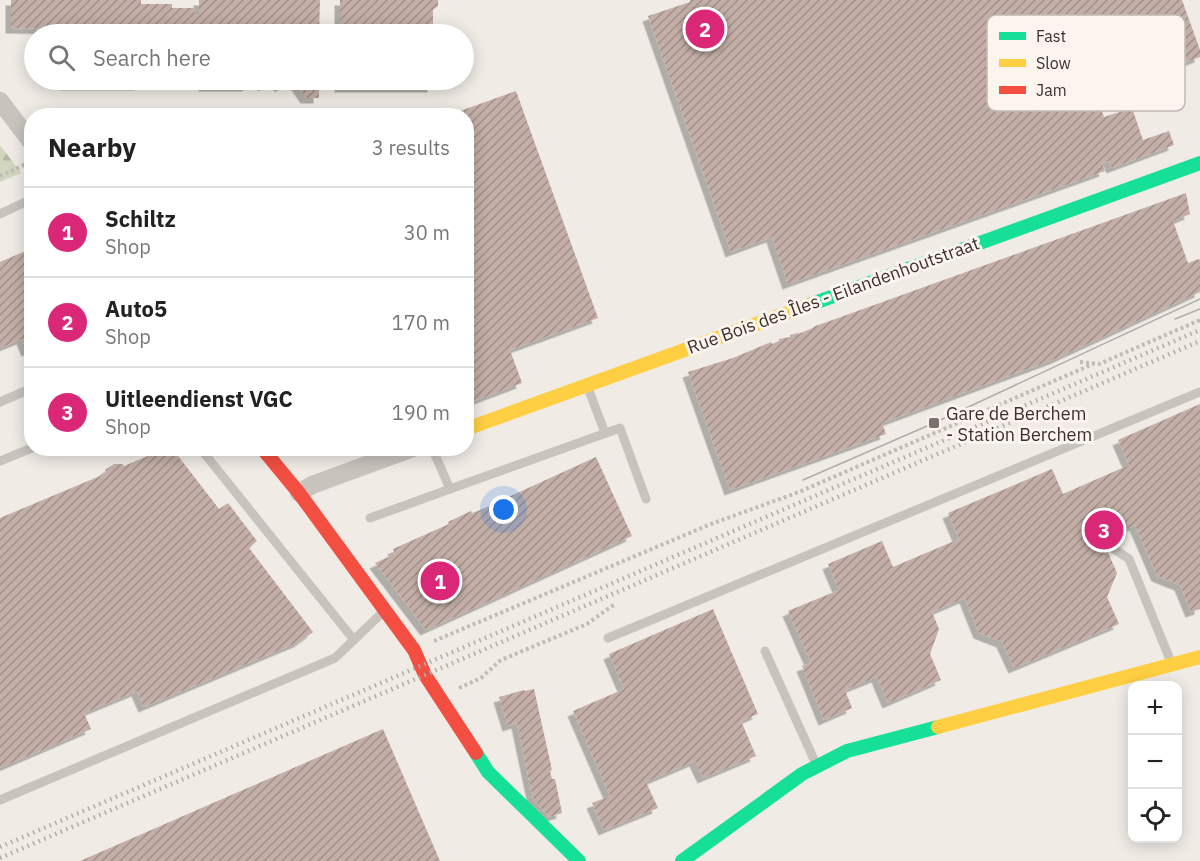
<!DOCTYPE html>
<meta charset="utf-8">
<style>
:root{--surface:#fff;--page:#f6f6f6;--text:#222;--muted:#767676;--line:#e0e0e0;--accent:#db2777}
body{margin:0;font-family:"IBM Plex Sans",sans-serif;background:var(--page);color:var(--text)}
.controls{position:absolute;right:18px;bottom:18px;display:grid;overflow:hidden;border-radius:12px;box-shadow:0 3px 15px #0003}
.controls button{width:54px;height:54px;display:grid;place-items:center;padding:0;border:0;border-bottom:2px solid var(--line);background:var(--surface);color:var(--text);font:30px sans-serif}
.you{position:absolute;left:504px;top:510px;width:21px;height:21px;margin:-15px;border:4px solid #fff;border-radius:50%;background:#1a73e8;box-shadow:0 0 0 9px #1a73e833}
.badge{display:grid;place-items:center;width:39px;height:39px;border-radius:50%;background:var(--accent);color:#fff;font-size:20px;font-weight:700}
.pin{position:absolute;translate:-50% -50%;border:3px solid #fff;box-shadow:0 2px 6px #0006}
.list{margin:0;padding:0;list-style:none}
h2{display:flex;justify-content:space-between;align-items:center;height:78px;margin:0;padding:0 24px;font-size:26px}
h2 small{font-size:20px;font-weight:400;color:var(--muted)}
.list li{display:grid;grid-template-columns:39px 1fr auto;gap:18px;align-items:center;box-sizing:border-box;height:90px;padding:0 24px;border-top:2px solid var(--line)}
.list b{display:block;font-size:22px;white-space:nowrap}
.list p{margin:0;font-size:20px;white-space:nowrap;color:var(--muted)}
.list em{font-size:20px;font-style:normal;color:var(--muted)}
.icon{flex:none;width:33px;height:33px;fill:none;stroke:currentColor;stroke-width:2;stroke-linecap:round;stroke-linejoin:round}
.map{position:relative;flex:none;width:1200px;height:861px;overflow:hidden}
.search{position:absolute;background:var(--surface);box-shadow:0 3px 15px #0003;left:24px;top:24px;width:450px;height:66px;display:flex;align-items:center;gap:15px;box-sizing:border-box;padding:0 21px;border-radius:33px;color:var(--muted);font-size:22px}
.panel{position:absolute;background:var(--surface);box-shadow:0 3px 15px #0003;left:24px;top:108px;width:450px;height:348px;border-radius:24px}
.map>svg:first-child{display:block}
</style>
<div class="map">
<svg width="1200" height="861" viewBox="0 0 1200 861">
<defs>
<pattern id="forest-firs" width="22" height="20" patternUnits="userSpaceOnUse" patternTransform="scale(1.5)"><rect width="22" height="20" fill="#d1d6bf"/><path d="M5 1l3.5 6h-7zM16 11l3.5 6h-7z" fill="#b4b8a4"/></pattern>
<pattern id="building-hatch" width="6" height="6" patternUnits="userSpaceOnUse" patternTransform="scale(1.5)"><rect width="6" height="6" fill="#c3afa7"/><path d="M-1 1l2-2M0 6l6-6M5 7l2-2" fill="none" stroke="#a08f88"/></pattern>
<filter id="shadow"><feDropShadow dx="-5.5" dy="5.5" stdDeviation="0" flood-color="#0004"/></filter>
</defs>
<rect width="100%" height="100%" fill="#f0ebe5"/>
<polygon fill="url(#forest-firs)" points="0,145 21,173 0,182"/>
<g fill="url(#building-hatch)" filter="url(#shadow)">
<polygon points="11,0 141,0 141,4 172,4 172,8 194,8 195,14 199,14 199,0 320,0 319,34 171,34 171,27 140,26 140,34 66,34 66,29 11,28"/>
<polygon points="340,0 438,0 438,6 433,10 433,34 340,34"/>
<polygon points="690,0 1182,0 1200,50 1200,57 1096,95 1104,117 1132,108 1143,140 1169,131 1174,145 1112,168 1109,161 1102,163 1105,171 788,284 772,237 731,252 648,16 690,2"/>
<rect x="66" y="80" width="74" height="5"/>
<polygon points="204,80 254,80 247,86 204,86"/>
<polygon points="258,80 271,80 264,86"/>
<polygon points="274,80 288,80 281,87"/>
<polygon points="291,80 319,80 319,98 306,98 298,86"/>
<rect x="340" y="80" width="93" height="7"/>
<polygon points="516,91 598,318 510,350 522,383 466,404 466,116 449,115"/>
<polygon points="1186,193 1190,214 1173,221 1188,263 1199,259 1200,261 1200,292 1055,359 882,423 886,434 730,490 688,372 733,358 771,342 772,344 779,341 779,339 790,337 790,335 798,333 798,334 813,328 813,327"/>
<polygon points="30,249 32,253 32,349 27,351 22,339 0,348 0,262"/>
<polygon points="1200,404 1200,609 1191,612 1180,585 1157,576 1135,525 1102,539 1117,573 1107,597 1119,624 1014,668 1002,642 979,633 965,598 932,612 939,629 930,654 941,680 888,703 877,677 845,690 852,708 824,720 802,666 811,663 788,611 839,590 828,564 882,541 893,567 959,539 948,513 1052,469 1063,494 1129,465 1118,440"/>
<polygon points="167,448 172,448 219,509 228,503 257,541 249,548 313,632 299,642 144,707 137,691 84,713 91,729 0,768 0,518 107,473 105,470 114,464 122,464 124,466"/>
<polygon points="596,457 632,536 426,630 375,563 395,554 393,549 449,524 448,522 471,511 472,513 478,511"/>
<polygon points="713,609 758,714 741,721 756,756 703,778 695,761 646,782 658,808 604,830 592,803 610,796 573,711 624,689 609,654"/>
<polygon points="534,689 552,770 550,771 552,779 555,779 562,813 549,817 533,799 517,723 508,726 499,697 524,690 525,691"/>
<polygon points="383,729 440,861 80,861"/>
</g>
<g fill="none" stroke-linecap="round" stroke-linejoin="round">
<g stroke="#c2bbb6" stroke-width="4" stroke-dasharray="3 3" stroke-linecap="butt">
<polyline points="0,176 20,167 29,162"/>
<polyline points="1080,362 1099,364 1200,320"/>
<polyline points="434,641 711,524 799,492 1093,364"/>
<polyline points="459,688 481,678 501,660 587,624 615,604"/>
</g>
<g stroke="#c9c3be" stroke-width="9">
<polyline points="0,214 32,199"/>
<polyline points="588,388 605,433"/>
<polyline points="0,402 30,389"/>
<polyline points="200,448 354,640"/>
<polyline points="432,448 450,489 620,428 646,499"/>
<polyline points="0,461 32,448"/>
<polyline points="370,518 450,489"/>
<polyline points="1108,537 1114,549 1129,559 1171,662"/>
<polyline points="608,638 1200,392"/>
<polyline points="765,651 816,764"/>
<polyline points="0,800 335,658 383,612"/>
</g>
<g stroke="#c9c3be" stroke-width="18">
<polyline points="0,101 32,143"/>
<polyline points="299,493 312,485 413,448"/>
</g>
<g stroke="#16e098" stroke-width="14">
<polyline points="809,305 1200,163"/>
<polyline points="476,753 488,772 579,861"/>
<polyline points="682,861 802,774 847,751 938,727"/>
</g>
<g stroke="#ffcf43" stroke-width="14">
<polyline points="466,429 809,305"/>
<polyline points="938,727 1200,657"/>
</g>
<polyline stroke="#f24e42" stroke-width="14" points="262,448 299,493 414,650 425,675 476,753"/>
<g stroke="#b1aca8" stroke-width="1.5">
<polyline points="1175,319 1200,309"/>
<polyline points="803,480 934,423 1200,299"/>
</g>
<g stroke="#b1aca8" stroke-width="4.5" stroke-dasharray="1.5 4.5" stroke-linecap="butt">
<polyline points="0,847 1200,330"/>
<polyline points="0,858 1200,341"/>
</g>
</g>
<rect fill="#7a716c" stroke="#fbf5ee" stroke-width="2" x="928" y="417" width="12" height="12" rx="3"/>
<g text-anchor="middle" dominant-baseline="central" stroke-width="6" stroke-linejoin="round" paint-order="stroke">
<g font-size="18" fill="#3b302b" stroke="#fbf5ee">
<text transform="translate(833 295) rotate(-20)">Rue Bois des Îles - Eilandenhoutstraat</text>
</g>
<g font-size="18" fill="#3b302b" stroke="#fbf5ee" text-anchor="start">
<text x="946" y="413">Gare de Berchem<tspan x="946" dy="21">- Station Berchem</tspan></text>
</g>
</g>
<rect x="987" y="15" width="198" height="96" rx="9" fill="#fbf5ee" stroke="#c1bab4" stroke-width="1.5"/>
<rect x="999" y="32" width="27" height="8" fill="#16e098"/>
<rect x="999" y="59" width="27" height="8" fill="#ffcf43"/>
<rect x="999" y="86" width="27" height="8" fill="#f24e42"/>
<g font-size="16" fill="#3b302b">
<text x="1036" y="42">Fast</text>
<text x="1036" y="69">Slow</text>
<text x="1036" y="96">Jam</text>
</g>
</svg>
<div class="controls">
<button>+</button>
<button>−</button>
<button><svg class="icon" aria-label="locate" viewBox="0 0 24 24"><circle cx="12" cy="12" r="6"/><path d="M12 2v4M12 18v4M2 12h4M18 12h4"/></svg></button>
</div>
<div class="you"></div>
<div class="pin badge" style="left:440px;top:581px">1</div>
<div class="pin badge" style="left:705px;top:29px">2</div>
<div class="pin badge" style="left:1104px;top:530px">3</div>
<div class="search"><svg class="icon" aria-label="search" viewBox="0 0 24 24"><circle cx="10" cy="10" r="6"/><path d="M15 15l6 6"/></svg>Search here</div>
<section class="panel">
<h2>Nearby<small>3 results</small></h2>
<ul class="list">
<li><span class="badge">1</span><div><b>Schiltz</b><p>Shop</p></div><em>30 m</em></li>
<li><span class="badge">2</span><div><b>Auto5</b><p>Shop</p></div><em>170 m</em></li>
<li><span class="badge">3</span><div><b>Uitleendienst VGC</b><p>Shop</p></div><em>190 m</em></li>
</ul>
</section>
</div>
